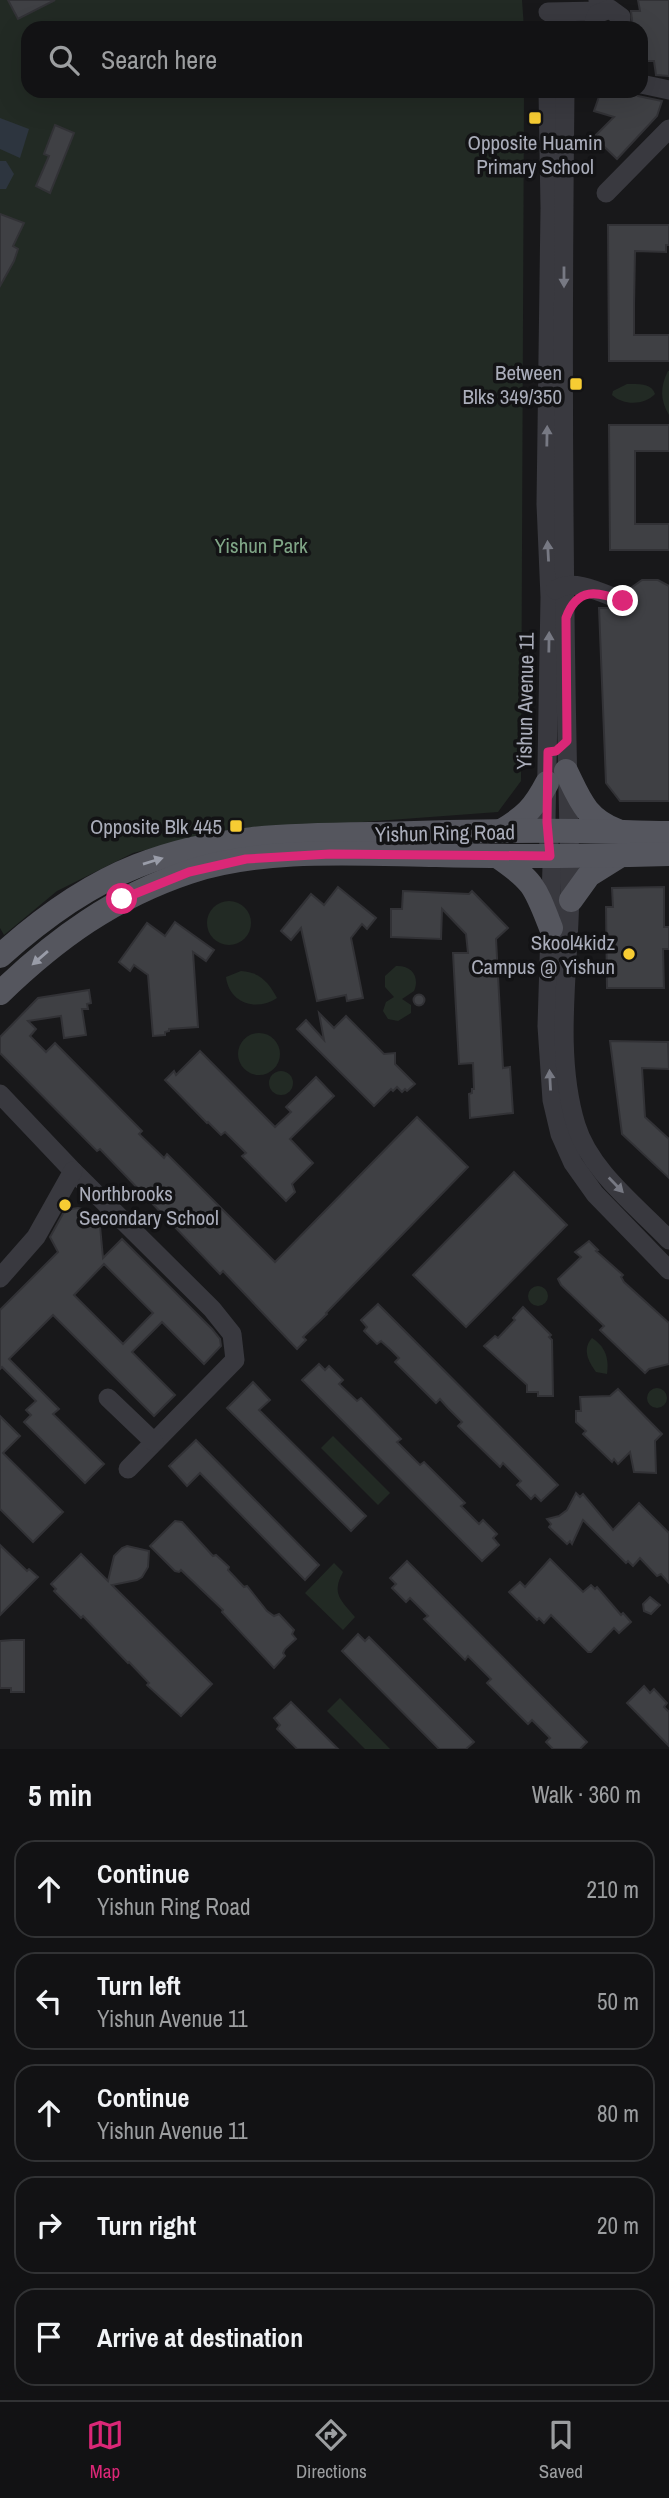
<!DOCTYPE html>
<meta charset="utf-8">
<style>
:root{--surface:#121214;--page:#1b1b1d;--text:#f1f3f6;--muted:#9c9ea0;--line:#313234;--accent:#db2777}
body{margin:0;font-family:"Archivo Narrow",sans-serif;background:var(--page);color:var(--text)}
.stop{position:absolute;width:21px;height:21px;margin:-16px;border:5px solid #db2777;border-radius:50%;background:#fff}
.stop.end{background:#db2777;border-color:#fff;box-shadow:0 2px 7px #0008}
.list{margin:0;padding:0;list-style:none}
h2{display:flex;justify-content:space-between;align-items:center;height:91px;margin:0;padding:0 28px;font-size:30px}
h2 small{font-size:23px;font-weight:400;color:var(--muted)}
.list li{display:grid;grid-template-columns:46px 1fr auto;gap:21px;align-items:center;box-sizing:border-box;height:98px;margin:0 14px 14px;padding:0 14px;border:2px solid var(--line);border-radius:21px}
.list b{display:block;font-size:26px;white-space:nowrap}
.list p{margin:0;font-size:23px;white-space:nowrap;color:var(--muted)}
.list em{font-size:23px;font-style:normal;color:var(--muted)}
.icon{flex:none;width:38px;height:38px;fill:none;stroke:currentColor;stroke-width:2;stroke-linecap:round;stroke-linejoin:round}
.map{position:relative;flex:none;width:669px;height:1749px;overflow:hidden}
.search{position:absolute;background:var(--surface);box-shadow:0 7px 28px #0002;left:21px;right:21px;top:21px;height:77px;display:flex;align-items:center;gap:18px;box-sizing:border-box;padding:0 24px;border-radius:21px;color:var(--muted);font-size:26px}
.sheet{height:651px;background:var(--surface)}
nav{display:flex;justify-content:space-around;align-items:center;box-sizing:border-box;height:98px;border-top:2px solid var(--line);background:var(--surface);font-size:19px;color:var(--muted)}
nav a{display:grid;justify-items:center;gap:4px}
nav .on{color:var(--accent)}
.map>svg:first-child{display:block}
</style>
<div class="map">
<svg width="669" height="1749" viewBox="0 0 669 1749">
<rect width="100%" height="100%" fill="#18181a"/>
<g fill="#222a24">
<polygon points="0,0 522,0 524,28 28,28 28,91 524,91 521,781 498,812 214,833 133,853 57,891 4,935 0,928"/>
<path d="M668 371H669V415C660 400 660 387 668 371Z"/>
<path d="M627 384C638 384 652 383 655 394 645 405 624 406 612 395L613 391Z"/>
<circle cx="229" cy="923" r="22"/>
<path d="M396 966C412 965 420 977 414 991L402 999 411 1005V1013L398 1021 388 1019 383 1011 386 1002 394 997 385 987V976Z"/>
<path d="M241 971C260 972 269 983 277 998 256 1012 229 1003 226 977Z"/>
<circle cx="259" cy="1054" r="21"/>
<circle cx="281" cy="1083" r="12"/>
<circle cx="538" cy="1296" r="10"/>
<path d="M592 1338C606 1347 609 1359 607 1374L596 1372C588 1361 582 1349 592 1338Z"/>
<circle cx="657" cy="1398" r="10"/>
<polygon points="333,1436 390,1493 378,1505 321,1448"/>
<path d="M334 1563 343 1572C331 1594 341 1600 355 1617L343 1630 305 1593Z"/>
<polygon points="340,1698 390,1749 365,1749 327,1711"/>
</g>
<g fill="#2d353f">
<polygon points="0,118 29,129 20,158 0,149"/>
<polygon points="0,161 6,161 14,174 6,189 0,189"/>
</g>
<g fill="#3f4044" stroke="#323236" stroke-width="2" fill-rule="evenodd">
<polygon points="8,0 55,0 18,19"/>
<polygon points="638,0 669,0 669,76 656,75 654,61 641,61 641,28 633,28 631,11 640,11"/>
<polygon points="601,91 631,91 638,96 662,101 657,116 617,159 594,137 614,117 594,111"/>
<polygon points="55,125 74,133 50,193 36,186 49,156 44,154"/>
<polygon points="0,214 24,223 13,246 18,249 14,261 0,286"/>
<polygon points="608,225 669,225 669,245 666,245 666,252 635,251 634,306 634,335 669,335 669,361 609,361"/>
<polygon points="609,425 669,425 669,451 635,451 635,524 669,524 669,550 610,550"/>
<polygon points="642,580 658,580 669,586 669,801 620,801 606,783 599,608 608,608 624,613 630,611 635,600 628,590"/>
<polygon points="338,887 376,918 367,929 362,924 351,938 363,998 347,1001 346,995 317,1001 301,928 291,940 281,931 311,894 324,905"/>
<polygon points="664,887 664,927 669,927 669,949 663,949 664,988 607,988 606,907 613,907 612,888"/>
<polygon points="403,891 469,894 472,891 508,928 496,939 503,1068 510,1067 513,1113 470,1118 469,1094 472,1093 472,1089 474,1089 473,1063 459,1064 453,953 468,953 466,934 442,909 441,939 391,937 391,909 402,909"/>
<polygon points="175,922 214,950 206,961 193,952 198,1027 169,1029 169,1031 165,1032 165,1035 153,1036 148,975 134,965 130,971 119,962 147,923 165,936"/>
<polygon points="89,990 91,1003 87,1004 88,1009 82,1009 86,1035 64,1038 61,1016 28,1021 36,1029 30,1036 46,1052 55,1043 142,1131 139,1134 164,1158 167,1154 275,1262 417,1117 468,1167 326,1313 327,1314 303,1337 306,1340 297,1349 223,1271 220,1274 100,1149 97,1151 0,1053 0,1037 38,998"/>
<circle cx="419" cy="1000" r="5.5"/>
<polygon points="319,1013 334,1028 346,1016 384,1054 395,1053 395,1064 415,1084 407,1091 405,1089 402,1092 397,1087 393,1091 391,1089 374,1106 297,1029 306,1020 324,1040"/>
<polygon points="610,1041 668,1042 669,1069 642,1068 645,1117 669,1139 669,1178 622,1134"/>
<polygon points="200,1051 275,1127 291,1112 286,1107 316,1077 334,1096 290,1139 313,1163 292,1184 295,1192 286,1201 242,1156 246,1153 225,1132 221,1135 208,1122 207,1123 165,1080 174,1071 176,1075"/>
<polygon points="514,1172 567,1225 466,1327 413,1275"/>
<path d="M78 1208 87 1210 95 1217 100 1226 103 1258 122 1239 212 1329 220 1339 221 1346 204 1364 162 1322 132 1352 175 1395 154 1416 53 1315 9 1359 59 1409 53 1414 104 1464 85 1483 24 1422 31 1415 26 1410 36 1401 2 1367 0 1369V1310L58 1252 50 1237 65 1210ZM104 1264 153 1313 123 1344 74 1295Z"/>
<polygon points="589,1241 598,1250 596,1251 623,1275 621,1277 624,1282 669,1323 669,1364 649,1369 645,1373 600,1330 604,1326 561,1285 558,1279 581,1257 575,1252"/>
<polygon points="378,1304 558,1485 541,1501 535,1495 531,1499 517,1485 521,1481 503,1463 500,1467 458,1426 462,1422 448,1408 440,1399 436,1403 395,1362 399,1358 391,1350 381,1341 377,1344 364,1331 367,1327 361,1320"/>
<polygon points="523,1307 551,1335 549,1337 552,1340 553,1396 538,1396 538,1392 527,1392 527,1385 484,1346 495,1336 498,1338 515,1320 513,1318"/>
<polygon points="319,1364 325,1370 329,1366 343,1380 339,1384 357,1401 361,1398 401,1439 397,1442 420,1465 424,1462 465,1503 461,1506 479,1524 483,1520 497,1534 493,1538 499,1545 482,1561 302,1380"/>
<polygon points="253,1382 270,1400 259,1410 366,1516 351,1531 227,1408"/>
<polygon points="618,1389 662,1434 655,1441 656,1473 634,1472 630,1452 618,1464 614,1459 612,1462 583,1434 586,1431 576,1422 576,1411 581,1411 580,1397 610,1396"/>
<polygon points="0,1416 20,1436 3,1453 63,1512 33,1542 0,1509"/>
<polygon points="196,1440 319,1565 305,1580 200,1473 187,1486 169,1466"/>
<polygon points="576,1493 580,1497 583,1494 613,1530 639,1503 669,1533 669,1583 661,1574 657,1576 640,1558 633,1566 628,1561 626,1563 583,1520 572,1544 570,1541 567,1544 549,1527 551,1524 547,1519 559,1516 567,1510"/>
<polygon points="175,1521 182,1522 213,1556 216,1555 229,1567 228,1570 244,1587 247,1586 267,1611 274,1616 279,1614 294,1630 292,1634 296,1639 285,1649 283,1653 285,1656 274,1668 222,1612 223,1610 181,1570 179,1572 175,1571 150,1546"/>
<polygon points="0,1545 25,1569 27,1571 29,1569 38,1577 0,1615"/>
<polygon points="127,1546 149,1551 148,1567 142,1577 137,1580 112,1585 212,1684 181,1716 147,1685 149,1683 129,1662 128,1663 83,1616 81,1618 54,1591 56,1589 51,1584 81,1554 108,1581 114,1556 122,1548"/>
<polygon points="550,1559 583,1592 591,1585 595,1589 597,1587 621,1615 623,1613 631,1622 619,1633 614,1628 591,1652 588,1652 551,1615 544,1623 539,1618 537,1620 509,1592 520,1582 525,1587"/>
<polygon points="407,1561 587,1742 580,1749 553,1749 546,1742 550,1738 532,1720 528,1724 487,1683 491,1679 468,1656 465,1660 424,1619 428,1616 410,1598 406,1602 392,1588 396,1584 390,1578"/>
<polygon points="650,1597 660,1605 651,1614 644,1611 643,1604"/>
<polygon points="358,1634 365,1641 369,1637 474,1742 466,1749 439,1749 342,1651"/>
<polygon points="12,1640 24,1640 24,1692 11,1692 11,1688 0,1688 0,1641"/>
<polygon points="644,1686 650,1693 654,1689 667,1703 664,1707 669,1712 669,1746 627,1703"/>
<polygon points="291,1702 338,1749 297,1749 277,1729 280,1725 274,1718"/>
</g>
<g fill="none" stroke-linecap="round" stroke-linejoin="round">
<g stroke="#39393f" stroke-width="19">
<polyline points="548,12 600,11 598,0"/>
<polyline points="595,28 594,22 597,14 610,9 621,17 621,28"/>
<polyline points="641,84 669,90"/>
<polyline points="548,91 550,208 546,504 550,597 546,822 552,866 547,1026 552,1100 560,1134 573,1163 595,1194 669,1270"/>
<path d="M565 91C562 351 563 611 570 871 572 953 552 1046 576 1125 590 1171 637 1206 669 1240"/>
<polyline points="606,193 669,129"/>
<path d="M555 590C573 577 604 594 623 601"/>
<polyline points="0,1094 73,1171 212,1309 232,1334 235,1360 128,1469"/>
<polyline points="0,1278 36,1237 73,1171"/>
<polyline points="108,1398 154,1442"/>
</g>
<g stroke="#55565e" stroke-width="24">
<path d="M566 771C580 800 586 819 618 831"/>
<path d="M501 831C525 817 534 808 547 783"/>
<path d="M497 856C534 881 535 887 551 928"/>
<polyline points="571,900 589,875 621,855"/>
<path d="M0 956C40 920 86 886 137 866 214 835 295 835 377 834 444 832 512 830 579 831 609 831 639 833 669 833"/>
<path d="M0 993C57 938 114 897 189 872 264 847 359 854 436 855 514 857 591 856 669 854"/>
</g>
</g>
<defs><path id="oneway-solid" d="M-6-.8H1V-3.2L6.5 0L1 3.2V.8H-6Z" transform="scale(1.75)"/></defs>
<g fill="#777983">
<use href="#oneway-solid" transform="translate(564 277) rotate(90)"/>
<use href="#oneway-solid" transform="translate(547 436) rotate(-89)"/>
<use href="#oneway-solid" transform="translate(548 551) rotate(-93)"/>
<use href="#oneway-solid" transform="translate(549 642) rotate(-89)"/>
<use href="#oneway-solid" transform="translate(550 1080) rotate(-93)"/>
<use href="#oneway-solid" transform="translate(616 1185) rotate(46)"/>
</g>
<g fill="#999ca8">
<use href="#oneway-solid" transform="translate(153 861) rotate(-17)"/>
<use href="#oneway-solid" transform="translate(40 958) rotate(139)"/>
</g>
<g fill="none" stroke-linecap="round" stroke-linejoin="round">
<path stroke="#db2777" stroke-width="9" d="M122 899 189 872 246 859 330 854 550 856 547 822 548 752 556 751 567 741 566 618C577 587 597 591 623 601"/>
</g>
<g fill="#f7cc33" stroke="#131315" stroke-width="2.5">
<rect x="528" y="111" width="14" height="14" rx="3.5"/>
<rect x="569" y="377" width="14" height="14" rx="3.5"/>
<rect x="229" y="819" width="14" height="14" rx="3.5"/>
<circle cx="629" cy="954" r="7"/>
<circle cx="65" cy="1205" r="7"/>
</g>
<g text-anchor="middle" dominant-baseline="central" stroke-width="7" stroke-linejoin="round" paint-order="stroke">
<g font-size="21" fill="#aaadba" stroke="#131315" text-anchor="end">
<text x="535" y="142" text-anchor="middle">Opposite Huamin<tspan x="535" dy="24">Primary School</tspan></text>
<text x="562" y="372">Between<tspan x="562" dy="24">Blks 349/350</tspan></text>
<text x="222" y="826">Opposite Blk 445</text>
<text x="615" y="942">Skool4kidz<tspan x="615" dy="24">Campus @ Yishun</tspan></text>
<text x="79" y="1193" text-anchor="start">Northbrooks<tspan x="79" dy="24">Secondary School</tspan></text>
</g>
<g font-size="21" fill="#80a687" stroke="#131315">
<text x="261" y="545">Yishun Park</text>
</g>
<g font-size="21" fill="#aaadba" stroke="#131315">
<text transform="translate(525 701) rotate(-89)">Yishun Avenue 11</text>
<text transform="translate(445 833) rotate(-1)">Yishun Ring Road</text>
</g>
</g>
</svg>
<div class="stop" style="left:122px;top:899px"></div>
<div class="stop end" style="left:623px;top:601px"></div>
<div class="search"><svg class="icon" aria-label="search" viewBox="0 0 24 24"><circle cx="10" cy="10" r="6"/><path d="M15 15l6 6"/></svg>Search here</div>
</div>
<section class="sheet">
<h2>5 min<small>Walk · 360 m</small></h2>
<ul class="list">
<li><svg class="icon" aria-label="ahead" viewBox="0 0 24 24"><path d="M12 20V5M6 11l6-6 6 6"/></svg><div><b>Continue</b><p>Yishun Ring Road</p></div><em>210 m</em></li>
<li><svg class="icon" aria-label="left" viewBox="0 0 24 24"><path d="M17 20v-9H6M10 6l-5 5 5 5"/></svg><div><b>Turn left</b><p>Yishun Avenue 11</p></div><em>50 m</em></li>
<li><svg class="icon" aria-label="ahead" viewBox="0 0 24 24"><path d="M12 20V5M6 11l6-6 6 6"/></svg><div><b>Continue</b><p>Yishun Avenue 11</p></div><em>80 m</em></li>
<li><svg class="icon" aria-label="right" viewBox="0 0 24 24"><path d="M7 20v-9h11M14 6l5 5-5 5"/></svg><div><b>Turn right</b></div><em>20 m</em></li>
<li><svg class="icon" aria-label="arrive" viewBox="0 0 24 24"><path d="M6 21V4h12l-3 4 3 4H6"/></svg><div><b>Arrive at destination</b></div></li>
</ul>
</section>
<nav>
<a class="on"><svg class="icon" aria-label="map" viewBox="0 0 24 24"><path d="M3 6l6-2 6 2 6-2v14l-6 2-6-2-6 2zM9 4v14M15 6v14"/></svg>Map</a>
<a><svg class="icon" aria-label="directions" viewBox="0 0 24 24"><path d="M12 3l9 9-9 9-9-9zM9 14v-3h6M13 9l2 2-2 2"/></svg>Directions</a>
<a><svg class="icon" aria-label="saved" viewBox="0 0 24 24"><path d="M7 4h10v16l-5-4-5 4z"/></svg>Saved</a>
</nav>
